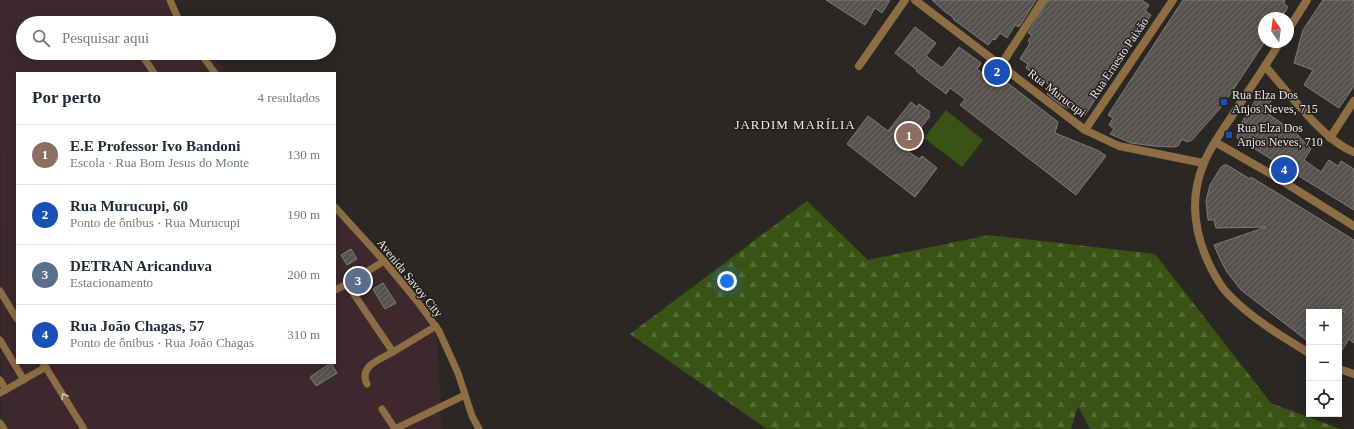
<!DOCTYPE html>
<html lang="pt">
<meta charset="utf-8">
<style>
:root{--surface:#fff;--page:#f6f6f7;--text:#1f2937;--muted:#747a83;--line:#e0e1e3;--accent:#d93025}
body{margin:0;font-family:"Times New Roman",serif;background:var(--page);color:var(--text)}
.controls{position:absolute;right:12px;bottom:12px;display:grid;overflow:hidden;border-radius:0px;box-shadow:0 2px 10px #0003}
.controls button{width:36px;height:36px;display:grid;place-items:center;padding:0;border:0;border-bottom:1px solid var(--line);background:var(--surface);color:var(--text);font:20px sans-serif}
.compass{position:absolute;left:1258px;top:12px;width:36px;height:36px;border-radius:50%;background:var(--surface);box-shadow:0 2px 10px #0003;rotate:346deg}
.you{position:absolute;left:727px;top:281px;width:14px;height:14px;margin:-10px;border:3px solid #fff;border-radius:50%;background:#1a73e8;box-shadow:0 0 0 6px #1a73e833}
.badge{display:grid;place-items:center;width:26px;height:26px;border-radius:50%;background:var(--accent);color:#fff;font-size:13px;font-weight:700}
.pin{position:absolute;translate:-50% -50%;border:2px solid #fff;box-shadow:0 1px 4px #0006}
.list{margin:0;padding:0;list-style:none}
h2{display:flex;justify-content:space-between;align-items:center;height:52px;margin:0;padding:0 16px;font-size:17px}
h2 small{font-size:13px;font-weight:400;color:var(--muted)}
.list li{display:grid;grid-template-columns:26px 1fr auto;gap:12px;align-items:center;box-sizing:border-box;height:60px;padding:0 16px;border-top:1px solid var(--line)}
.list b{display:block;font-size:15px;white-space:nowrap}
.list p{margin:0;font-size:13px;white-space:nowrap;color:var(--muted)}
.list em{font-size:13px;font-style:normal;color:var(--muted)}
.icon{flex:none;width:22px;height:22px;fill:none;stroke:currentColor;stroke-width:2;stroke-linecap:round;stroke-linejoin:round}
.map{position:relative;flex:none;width:1354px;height:429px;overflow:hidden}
.search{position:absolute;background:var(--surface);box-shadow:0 2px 10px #0003;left:16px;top:16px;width:320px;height:44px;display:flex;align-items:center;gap:10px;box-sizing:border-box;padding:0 14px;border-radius:22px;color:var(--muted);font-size:15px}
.panel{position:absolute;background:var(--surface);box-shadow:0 2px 10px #0003;left:16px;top:72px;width:320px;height:292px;border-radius:0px}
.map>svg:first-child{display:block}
</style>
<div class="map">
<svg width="1354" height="429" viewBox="0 0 1354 429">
<defs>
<pattern id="forest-firs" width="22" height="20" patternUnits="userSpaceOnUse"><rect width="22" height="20" fill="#395315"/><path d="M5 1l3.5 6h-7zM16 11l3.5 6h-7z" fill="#566c37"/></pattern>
<pattern id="building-hatch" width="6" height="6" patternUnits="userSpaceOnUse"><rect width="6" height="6" fill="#55524f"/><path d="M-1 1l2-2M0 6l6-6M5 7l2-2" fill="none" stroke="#6e6b68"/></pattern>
</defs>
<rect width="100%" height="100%" fill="#2b2725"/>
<polygon fill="#3d292d" points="0,0 168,0 186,23 23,23 23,53 210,53 227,73 17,73 17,363 335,363 335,204 436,326 442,429 1,429"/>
<polygon fill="url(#forest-firs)" points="807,201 868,260 989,235 1155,254 1271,403 1341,429 1090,429 1078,406 1071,429 767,429 630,334"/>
<polygon fill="#395315" points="946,110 983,140 962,167 924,138"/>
<g fill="url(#building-hatch)" stroke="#807c78">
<polygon points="826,0 890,0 882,13 875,8 865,25"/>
<polygon points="932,0 1036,0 1019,27 1015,25 1007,38 1000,33 995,40 993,39 988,45 953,19 954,18 944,11"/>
<polygon points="1048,0 1142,0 1149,5 1145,11 1151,15 1085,115 1080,114 1061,105 1047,94 1052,87 1026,68 1028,64 1020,59 1030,43 1028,41 1032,35 1028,33"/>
<polygon points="1183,0 1285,0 1284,3 1288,7 1281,18 1264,18 1264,43 1223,105 1192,140 1187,142 1182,139 1178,146 1173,147 1154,146 1131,143 1110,134 1114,129 1109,125 1113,118 1108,115"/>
<polygon points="1323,0 1354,0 1354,86 1339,108 1304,85 1313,70 1294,63 1303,30"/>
<polygon points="915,27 936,43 926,56 942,68 959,47 981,63 977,69 998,86 1001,87 1005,81 1058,122 1055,133 1099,151 1106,156 1076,195 960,105 965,99 950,88 946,94 916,71 917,70 895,53"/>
<polygon points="1265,95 1273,98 1264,111 1296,133 1311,149 1304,160 1321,172 1329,160 1338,166 1341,161 1354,169 1354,210 1237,138 1238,129 1258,96"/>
<polygon points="911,102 917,107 919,104 930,112 928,115 930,116 905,149 919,159 922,156 937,168 915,197 847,144 868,116 888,131"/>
<polygon points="1224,165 1227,165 1250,179 1251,177 1354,240 1354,343 1349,339 1339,355 1339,321 1345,312 1309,312 1309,342 1241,290 1227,272 1221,261 1214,245 1266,227 1216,228 1214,220 1208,220 1206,201 1210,185 1221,167"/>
<polygon points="351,249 357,259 347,265 341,255"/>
<polygon points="383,283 396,303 385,309 373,289"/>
<polygon points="331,363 337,373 316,386 310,377"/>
</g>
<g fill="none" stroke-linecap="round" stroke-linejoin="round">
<g stroke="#8d6e44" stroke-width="7">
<polyline points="170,0 180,23"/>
<polyline points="200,53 215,73"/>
<polyline points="142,55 154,73"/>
<polyline points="335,207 384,261 417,301 439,331 458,373 472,416 479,429"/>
<polyline points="335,290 347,284"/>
<polyline points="0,291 17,319"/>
<polyline points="0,340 24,380"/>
<polyline points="393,352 436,326"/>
<polyline points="43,363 84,429"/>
<polyline points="0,380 6,390"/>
<path d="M367 384C358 366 381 359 393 352L347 284 384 261"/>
<polyline points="0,393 46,367"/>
<polyline points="382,409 395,429"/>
<polyline points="0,423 4,429"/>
<polyline points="395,429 465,395"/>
</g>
<g stroke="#8d6e44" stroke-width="8">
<polyline points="915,0 1085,130 1119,146 1203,163"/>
<polyline points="1288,30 1307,0"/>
<path d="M1280 42C1265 67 1248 91 1232 116 1222 131 1211 146 1204 163 1189 198 1194 233 1210 266 1215 276 1220 286 1228 294 1251 318 1281 336 1309 353"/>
<polyline points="1001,65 1043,0"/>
<polyline points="859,66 905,0"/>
<path d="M1265 66C1287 91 1324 141 1354 152"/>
<polyline points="1085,130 1173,0"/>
<polyline points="1330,138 1354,101"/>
<polyline points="1215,142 1271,174 1354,226"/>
<polyline points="1339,369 1354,374"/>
</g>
</g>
<defs><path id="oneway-chevron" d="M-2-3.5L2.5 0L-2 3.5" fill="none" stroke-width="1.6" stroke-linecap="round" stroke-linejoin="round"/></defs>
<use stroke="#d0c4b7" href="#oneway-chevron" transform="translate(64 396) rotate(-121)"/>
<g fill="#1a4fb4" stroke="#211e1c" stroke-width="1.5">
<rect x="1220" y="98" width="8" height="8" rx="2"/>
<rect x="1225" y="131" width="8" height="8" rx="2"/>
</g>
<g text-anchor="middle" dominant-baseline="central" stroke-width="3" stroke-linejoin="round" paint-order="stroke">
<g font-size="12" fill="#ece9e8" stroke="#211e1c">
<text transform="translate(1119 58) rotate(-56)">Rua Ernesto Paixão</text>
<text transform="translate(1057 93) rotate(38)">Rua Murucupi</text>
<text transform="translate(410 278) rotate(51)">Avenida Savoy City</text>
</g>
<g font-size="12" fill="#ece9e8" stroke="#211e1c" text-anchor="start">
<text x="1232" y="95">Rua Elza Dos<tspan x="1232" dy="14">Anjos Neves, 715</tspan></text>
<text x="1237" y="128">Rua Elza Dos<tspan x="1237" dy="14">Anjos Neves, 710</tspan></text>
</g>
<g font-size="13" letter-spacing="1" fill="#ece9e8" stroke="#211e1c">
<text x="795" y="124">JARDIM MARÍLIA</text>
</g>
</g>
</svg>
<div class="controls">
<button>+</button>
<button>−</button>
<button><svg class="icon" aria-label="locate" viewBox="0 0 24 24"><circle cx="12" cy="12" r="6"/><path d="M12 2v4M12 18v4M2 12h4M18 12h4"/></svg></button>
</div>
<svg class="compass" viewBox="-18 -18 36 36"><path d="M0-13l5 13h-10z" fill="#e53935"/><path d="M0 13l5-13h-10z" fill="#747a83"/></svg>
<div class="you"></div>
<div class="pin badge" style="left:909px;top:136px;background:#8d6e63">1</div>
<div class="pin badge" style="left:997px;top:72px;background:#1a4fb4">2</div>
<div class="pin badge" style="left:358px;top:281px;background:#5c6f8a">3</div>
<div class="pin badge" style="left:1284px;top:170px;background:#1a4fb4">4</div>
<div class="search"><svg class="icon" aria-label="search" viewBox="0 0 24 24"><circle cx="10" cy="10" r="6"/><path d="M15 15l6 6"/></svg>Pesquisar aqui</div>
<section class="panel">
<h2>Por perto<small>4 resultados</small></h2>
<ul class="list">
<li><span class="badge" style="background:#8d6e63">1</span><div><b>E.E Professor Ivo Bandoni</b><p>Escola · Rua Bom Jesus do Monte</p></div><em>130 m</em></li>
<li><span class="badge" style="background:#1a4fb4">2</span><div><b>Rua Murucupi, 60</b><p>Ponto de ônibus · Rua Murucupi</p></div><em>190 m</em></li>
<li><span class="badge" style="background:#5c6f8a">3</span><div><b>DETRAN Aricanduva</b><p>Estacionamento</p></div><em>200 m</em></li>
<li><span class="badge" style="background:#1a4fb4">4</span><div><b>Rua João Chagas, 57</b><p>Ponto de ônibus · Rua João Chagas</p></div><em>310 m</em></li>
</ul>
</section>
</div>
